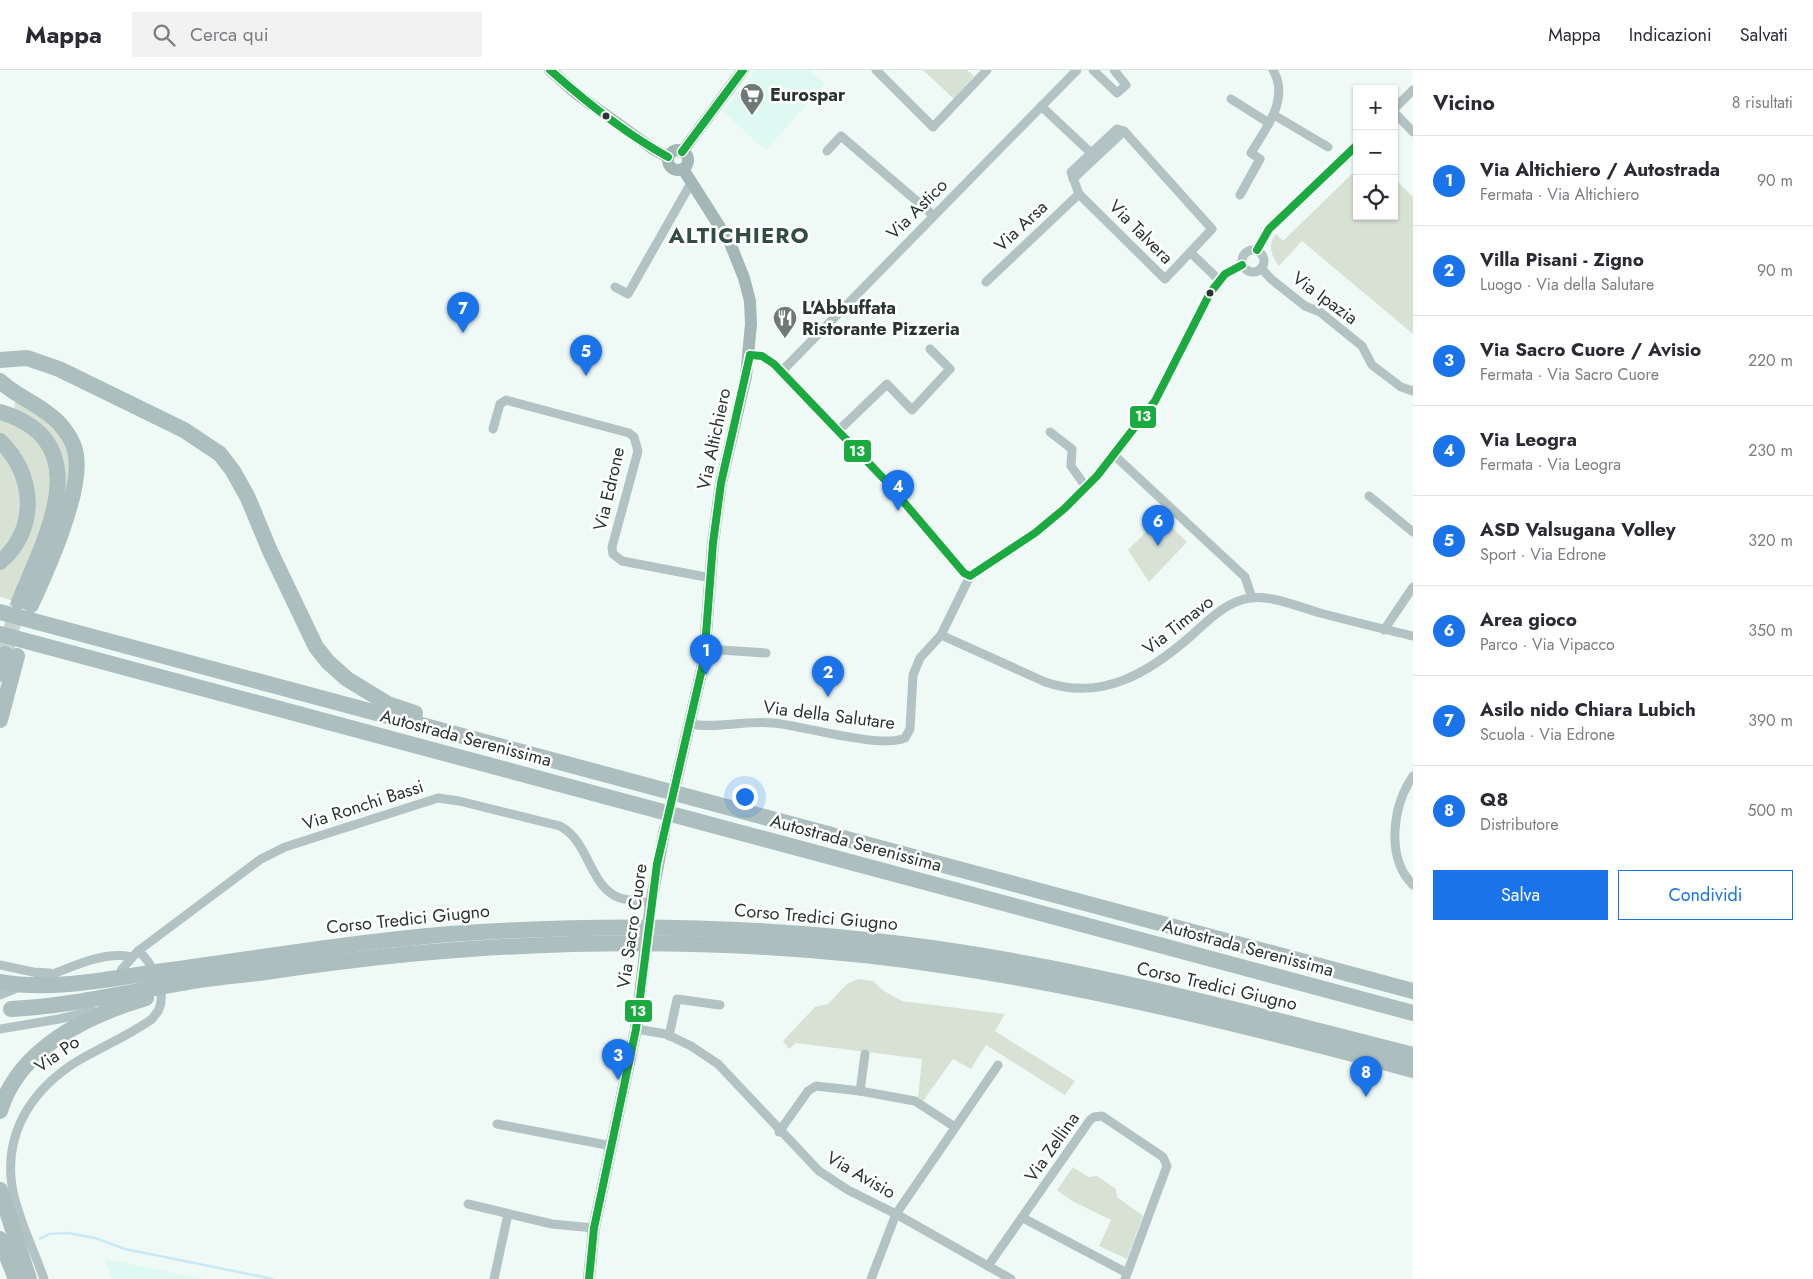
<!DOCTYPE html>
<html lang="it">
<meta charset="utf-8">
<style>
:root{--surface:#fff;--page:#f2f2f3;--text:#2b2b33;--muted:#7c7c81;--line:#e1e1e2;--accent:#1a73e8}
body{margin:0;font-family:Jost,sans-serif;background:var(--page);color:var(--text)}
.controls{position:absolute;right:15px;top:15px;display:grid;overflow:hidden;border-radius:0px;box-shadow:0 1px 4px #0004}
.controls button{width:45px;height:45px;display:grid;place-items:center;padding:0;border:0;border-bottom:1px solid var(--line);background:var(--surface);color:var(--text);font:25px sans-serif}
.you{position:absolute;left:744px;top:726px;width:18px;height:18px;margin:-12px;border:4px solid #fff;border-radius:50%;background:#1a73e8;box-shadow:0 0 0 8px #1a73e833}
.badge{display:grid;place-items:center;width:32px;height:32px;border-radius:50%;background:var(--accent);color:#fff;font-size:16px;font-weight:700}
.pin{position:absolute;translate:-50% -41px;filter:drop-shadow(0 1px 2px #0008)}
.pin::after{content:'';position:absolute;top:26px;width:18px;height:15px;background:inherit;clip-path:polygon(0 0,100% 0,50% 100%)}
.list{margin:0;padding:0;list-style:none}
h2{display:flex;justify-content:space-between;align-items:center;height:65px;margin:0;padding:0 20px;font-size:21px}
h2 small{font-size:16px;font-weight:400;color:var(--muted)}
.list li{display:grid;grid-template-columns:32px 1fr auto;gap:15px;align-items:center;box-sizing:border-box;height:90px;padding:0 20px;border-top:1px solid var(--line)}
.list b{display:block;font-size:19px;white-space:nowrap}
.list p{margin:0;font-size:16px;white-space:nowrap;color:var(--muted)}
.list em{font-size:16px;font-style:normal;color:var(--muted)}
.actions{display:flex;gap:10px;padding:15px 20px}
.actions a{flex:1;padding:11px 0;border:1px solid var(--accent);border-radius:0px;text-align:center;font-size:18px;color:var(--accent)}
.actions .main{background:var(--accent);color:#fff}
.icon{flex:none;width:28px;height:28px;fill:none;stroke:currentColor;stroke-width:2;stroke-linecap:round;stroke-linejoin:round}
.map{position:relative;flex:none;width:1413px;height:1209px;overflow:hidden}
header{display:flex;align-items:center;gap:30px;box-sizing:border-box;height:70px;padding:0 25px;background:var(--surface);border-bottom:1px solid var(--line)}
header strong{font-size:24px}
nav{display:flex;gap:28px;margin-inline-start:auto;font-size:18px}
.search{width:350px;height:45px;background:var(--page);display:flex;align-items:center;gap:12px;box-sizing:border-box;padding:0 18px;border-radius:0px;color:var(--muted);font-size:19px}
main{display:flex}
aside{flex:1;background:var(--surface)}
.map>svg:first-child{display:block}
</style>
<header>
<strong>Mappa</strong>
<div class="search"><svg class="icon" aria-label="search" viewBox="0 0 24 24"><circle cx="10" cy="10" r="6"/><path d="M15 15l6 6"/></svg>Cerca qui</div>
<nav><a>Mappa</a><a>Indicazioni</a><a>Salvati</a></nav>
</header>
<main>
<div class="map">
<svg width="1413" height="1209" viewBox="0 0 1413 1209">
<rect width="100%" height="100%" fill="#effaf7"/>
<g fill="#def9f1">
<polygon points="756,0 810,0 825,14 766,80 723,42"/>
<polygon points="104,1189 204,1209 112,1209"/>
</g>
<g fill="#d8e2d4">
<polygon points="923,0 967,0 974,6 954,29"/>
<path d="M1357 99V146H1394V108L1413 127V264L1302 171 1279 196C1271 186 1267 174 1276 164L1283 171Z"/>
<path d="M15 332 43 345 68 372 72 402 61 438C71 368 58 381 14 339Z"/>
<polygon points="0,348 19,355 49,383 51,432 14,531 0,527 0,499 32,445 0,364"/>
<path d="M0 380C17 399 27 426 21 452 18 463 6 476 0 486Z"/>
<polygon points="1161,447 1187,472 1149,512 1128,480"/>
<polygon points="858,909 873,911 884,921 902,931 1005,944 995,961 1075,1011 1065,1025 986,975 971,999 953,989 923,1031 918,1027 922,989 796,973 789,979 783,971 815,937 828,934 847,914"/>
<polygon points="1073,1097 1088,1107 1097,1106 1116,1119 1117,1127 1143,1146 1127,1189 1099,1176 1111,1150 1072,1131 1057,1120"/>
</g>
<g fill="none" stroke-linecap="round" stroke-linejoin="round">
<polyline stroke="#cbe9f4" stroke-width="2.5" points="40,1169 49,1164 68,1163 95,1168 125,1179 273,1209"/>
<polyline stroke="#c7d3cf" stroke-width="16" stroke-dasharray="16 8" stroke-linecap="butt" points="5,584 18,534"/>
<g stroke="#b3c2c2" stroke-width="9">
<polyline points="876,0 933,57 987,0"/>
<polyline points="1093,0 1117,23 1126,15 1114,0"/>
<polyline points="1231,29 1269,53"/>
<polyline points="1041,36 1090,82"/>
<polyline points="1394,39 1413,20"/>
<polyline points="1394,42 1413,62"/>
<polyline points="1274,45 1328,77"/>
<polygon points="1117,59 1124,61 1212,159 1165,209 1079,124 1071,102"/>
<polyline points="827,81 841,66 933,145"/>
<polyline points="1073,109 1124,61"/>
<path d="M1240 125 1260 89 1251 83C1266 58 1290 29 1273 0"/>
<circle cx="1253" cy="191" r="11"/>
<polyline points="1257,180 1269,159 1357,75"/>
<polyline points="1191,183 1219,210"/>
<polyline points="1262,199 1271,209 1305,236 1320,242 1362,276 1372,295 1401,317 1413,321"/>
<polyline points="986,212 1079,124"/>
<polyline points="615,217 628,224 691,113"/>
<polyline points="750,285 762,286 774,294 885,410 964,503 970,506 1035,463 1064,439 1097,406 1155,331 1210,223 1225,204 1242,195"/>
<polyline points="781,302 1077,0"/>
<polyline points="493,359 500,334 506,330 629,363 634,367 638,381 612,477 613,484 622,491 711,508"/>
<polyline points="838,361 887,314 912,340 950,299 930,279"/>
<polyline points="1050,362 1072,379 1071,396 1086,417"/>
<polyline points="1114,385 1245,507 1252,528"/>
<polyline points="1369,426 1413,462"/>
<polyline points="1384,560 1413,517"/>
<path d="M941 565 1045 612C1102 632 1150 602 1192 565 1209 550 1227 531 1250 528 1272 525 1299 537 1320 543 1351 551 1382 559 1413 566"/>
<polyline points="706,579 766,583"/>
<path d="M690 654C717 659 746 650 774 653 803 656 881 679 905 668L910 659 913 605 920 588 941 565 970 506"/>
<path d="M1413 706C1393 735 1385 787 1413 815"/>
<polyline points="0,895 33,902 50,903"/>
<path d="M117 909 122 899 138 881 261 789 285 777 438 728 459 731 560 756C590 772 589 817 620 828 630 831 641 831 651 833"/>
<path d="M36 910C65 901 101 880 131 887"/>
<polyline points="0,925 19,917"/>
<polyline points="0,959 59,949 93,941"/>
<polyline points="636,959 666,964 691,976 718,994 819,1101 848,1120 896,1144 1011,1209"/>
<polyline points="669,966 677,929 720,935"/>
<polyline points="860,1021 865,984"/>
<polyline points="497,1054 612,1076"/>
<polyline points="779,1062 808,1021 816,1016 860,1021 915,1031 955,1057"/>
<polyline points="468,1134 552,1154 594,1158"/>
<polyline points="1023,1148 1127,1203"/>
<polyline points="988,1196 1090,1050 1094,1047 1102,1046 1163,1087 1167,1096 1125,1209"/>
<path d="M44 1209C34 1180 13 1137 11 1108 7 1057 35 1018 76 992 101 977 128 966 152 949 154 946 158 942 159 939 167 921 152 892 138 881"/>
<polyline points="494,1209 508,1144"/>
<polyline points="871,1209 896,1144 998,995"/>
</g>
<g stroke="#a4b6b6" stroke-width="12">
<polyline points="550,0 578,25 653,79 668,87"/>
<circle cx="678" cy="90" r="10"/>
<polyline points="682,82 743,0"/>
<polyline points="676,712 704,590 713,473 721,413 746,306 751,254 750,231 744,208 730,173 683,99"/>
<polyline points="589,1209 594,1158 636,959 651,833 665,758"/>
</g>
<g stroke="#acbebd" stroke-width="16">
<polyline points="0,290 27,288 59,299 184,360 220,384 233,401 248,428 270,481 316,577 328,592 347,609 388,634 415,643"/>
<path d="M0 311C18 328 41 334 59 353 67 362 75 373 76 386 82 423 47 500 31 535"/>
<path d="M0 342C100 372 45 467 19 532"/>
<path d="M0 371C36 405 38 460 0 492"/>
<polyline points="0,542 1413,921"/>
<polyline points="0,564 1413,943"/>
<polyline points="0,604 5,584"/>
<polyline points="0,650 17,586"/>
<path d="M0 912C56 922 115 907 171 900 280 885 389 866 499 861 633 854 768 857 901 874 1074 895 1244 942 1413 985"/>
<path d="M11 939C70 936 128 922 187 912 217 907 248 905 279 900 342 891 406 883 470 879 631 868 794 872 954 897 1109 921 1261 959 1413 1000"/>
<path d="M0 1041C19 978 88 945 146 928"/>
<polyline points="0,1120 29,1209"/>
<polyline points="0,1169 16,1209"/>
</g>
<defs>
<g id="bus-1">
<path d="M550 0C586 32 626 64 668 87"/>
<polyline points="682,82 743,0"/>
<polyline points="1257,180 1269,159 1357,75"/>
<polyline points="750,285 762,286 774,294 885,410 964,503 970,506 1035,463 1064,439 1097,406 1155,331 1210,223 1225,204 1242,195"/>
<polyline points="589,1209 594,1158 636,959 657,794 704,590 713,473 721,413 750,285"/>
</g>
</defs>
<use href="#bus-1" stroke="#fff" stroke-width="11"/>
<use href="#bus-1" stroke="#1baa40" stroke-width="8"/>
</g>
<defs>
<symbol id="supermarket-pin" viewBox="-11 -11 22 30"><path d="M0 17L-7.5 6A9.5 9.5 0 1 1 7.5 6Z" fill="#6e7a76" stroke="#fff"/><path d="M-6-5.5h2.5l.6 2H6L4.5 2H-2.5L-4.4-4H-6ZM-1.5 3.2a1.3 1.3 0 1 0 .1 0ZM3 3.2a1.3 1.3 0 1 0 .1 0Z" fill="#fff"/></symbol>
<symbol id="restaurant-pin" viewBox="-11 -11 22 30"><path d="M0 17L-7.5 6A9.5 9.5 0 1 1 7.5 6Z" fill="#6e7a76" stroke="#fff"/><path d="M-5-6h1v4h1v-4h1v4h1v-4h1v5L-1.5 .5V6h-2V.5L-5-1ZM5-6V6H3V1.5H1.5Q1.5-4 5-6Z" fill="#fff"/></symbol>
</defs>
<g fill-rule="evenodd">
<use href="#supermarket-pin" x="738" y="11" width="28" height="38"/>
<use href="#restaurant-pin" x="771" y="234" width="28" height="38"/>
</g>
<g fill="#293531" stroke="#fff" stroke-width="2">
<circle cx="606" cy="46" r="4.5"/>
<circle cx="1210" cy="223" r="4.5"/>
</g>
<g text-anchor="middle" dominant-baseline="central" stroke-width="5" stroke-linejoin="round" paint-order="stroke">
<g font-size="18" font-weight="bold" fill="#293531" stroke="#fff" text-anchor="start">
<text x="770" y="25">Eurospar</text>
<text x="802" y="238">L'Abbuffata<tspan x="802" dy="21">Ristorante Pizzeria</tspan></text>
</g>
<g font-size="18" fill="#293531" stroke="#fff">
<text transform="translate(917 139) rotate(-45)">Via Astico</text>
<text transform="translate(1021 156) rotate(-43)">Via Arsa</text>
<text transform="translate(1141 162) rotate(45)">Via Talvera</text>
<text transform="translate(1325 228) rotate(36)">Via Ipazia</text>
<text transform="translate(714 369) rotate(-78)">Via Altichiero</text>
<text transform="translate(609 419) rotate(-77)">Via Edrone</text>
<text transform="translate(1178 555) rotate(-38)">Via Timavo</text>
<text transform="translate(829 645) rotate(7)">Via della Salutare</text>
<text transform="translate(466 668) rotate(15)">Autostrada Serenissima</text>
<text transform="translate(363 735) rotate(-18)">Via Ronchi Bassi</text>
<text transform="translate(856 773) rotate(15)">Autostrada Serenissima</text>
<text transform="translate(816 847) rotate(5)">Corso Tredici Giugno</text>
<text transform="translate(408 849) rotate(-6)">Corso Tredici Giugno</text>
<text transform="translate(632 856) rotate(-82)">Via Sacro Cuore</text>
<text transform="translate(1248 878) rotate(15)">Autostrada Serenissima</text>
<text transform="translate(1217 916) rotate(13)">Corso Tredici Giugno</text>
<text transform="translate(57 984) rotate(-35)">Via Po</text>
<text transform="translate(1052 1077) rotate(-55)">Via Zellina</text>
<text transform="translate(861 1105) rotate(30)">Via Avisio</text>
</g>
<g font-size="22" font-weight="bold" letter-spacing="1" fill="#324d45" stroke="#fff">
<text x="739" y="165">ALTICHIERO</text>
</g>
</g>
<g stroke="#fff" stroke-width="2">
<rect x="1129" y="335" width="28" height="24" rx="5" fill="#1baa40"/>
<rect x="843" y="369" width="29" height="24" rx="5" fill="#1baa40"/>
<rect x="624" y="929" width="29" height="24" rx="5" fill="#1baa40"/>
</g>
<g font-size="14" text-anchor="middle" font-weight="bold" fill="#fff">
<text x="1143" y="351">13</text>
<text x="857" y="386">13</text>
<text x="638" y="946">13</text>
</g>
</svg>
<div class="controls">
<button>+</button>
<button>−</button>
<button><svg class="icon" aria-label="locate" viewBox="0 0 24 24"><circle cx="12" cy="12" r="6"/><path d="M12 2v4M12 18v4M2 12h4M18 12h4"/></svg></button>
</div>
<div class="you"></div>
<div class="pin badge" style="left:706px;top:605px">1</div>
<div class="pin badge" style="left:828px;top:627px">2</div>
<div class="pin badge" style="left:618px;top:1010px">3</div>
<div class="pin badge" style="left:898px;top:441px">4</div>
<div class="pin badge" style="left:586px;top:306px">5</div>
<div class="pin badge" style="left:1158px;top:476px">6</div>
<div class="pin badge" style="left:463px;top:263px">7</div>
<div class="pin badge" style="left:1366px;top:1027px">8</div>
</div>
<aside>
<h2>Vicino<small>8 risultati</small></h2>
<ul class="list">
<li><span class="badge">1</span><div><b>Via Altichiero / Autostrada</b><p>Fermata · Via Altichiero</p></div><em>90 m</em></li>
<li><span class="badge">2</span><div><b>Villa Pisani - Zigno</b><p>Luogo · Via della Salutare</p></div><em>90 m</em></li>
<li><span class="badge">3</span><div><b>Via Sacro Cuore / Avisio</b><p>Fermata · Via Sacro Cuore</p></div><em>220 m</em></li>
<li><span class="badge">4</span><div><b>Via Leogra</b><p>Fermata · Via Leogra</p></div><em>230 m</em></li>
<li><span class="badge">5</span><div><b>ASD Valsugana Volley</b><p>Sport · Via Edrone</p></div><em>320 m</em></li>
<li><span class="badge">6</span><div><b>Area gioco</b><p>Parco · Via Vipacco</p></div><em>350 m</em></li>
<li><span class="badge">7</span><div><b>Asilo nido Chiara Lubich</b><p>Scuola · Via Edrone</p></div><em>390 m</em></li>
<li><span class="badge">8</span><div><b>Q8</b><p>Distributore</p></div><em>500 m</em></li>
</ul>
<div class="actions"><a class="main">Salva</a><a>Condividi</a></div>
</aside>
</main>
